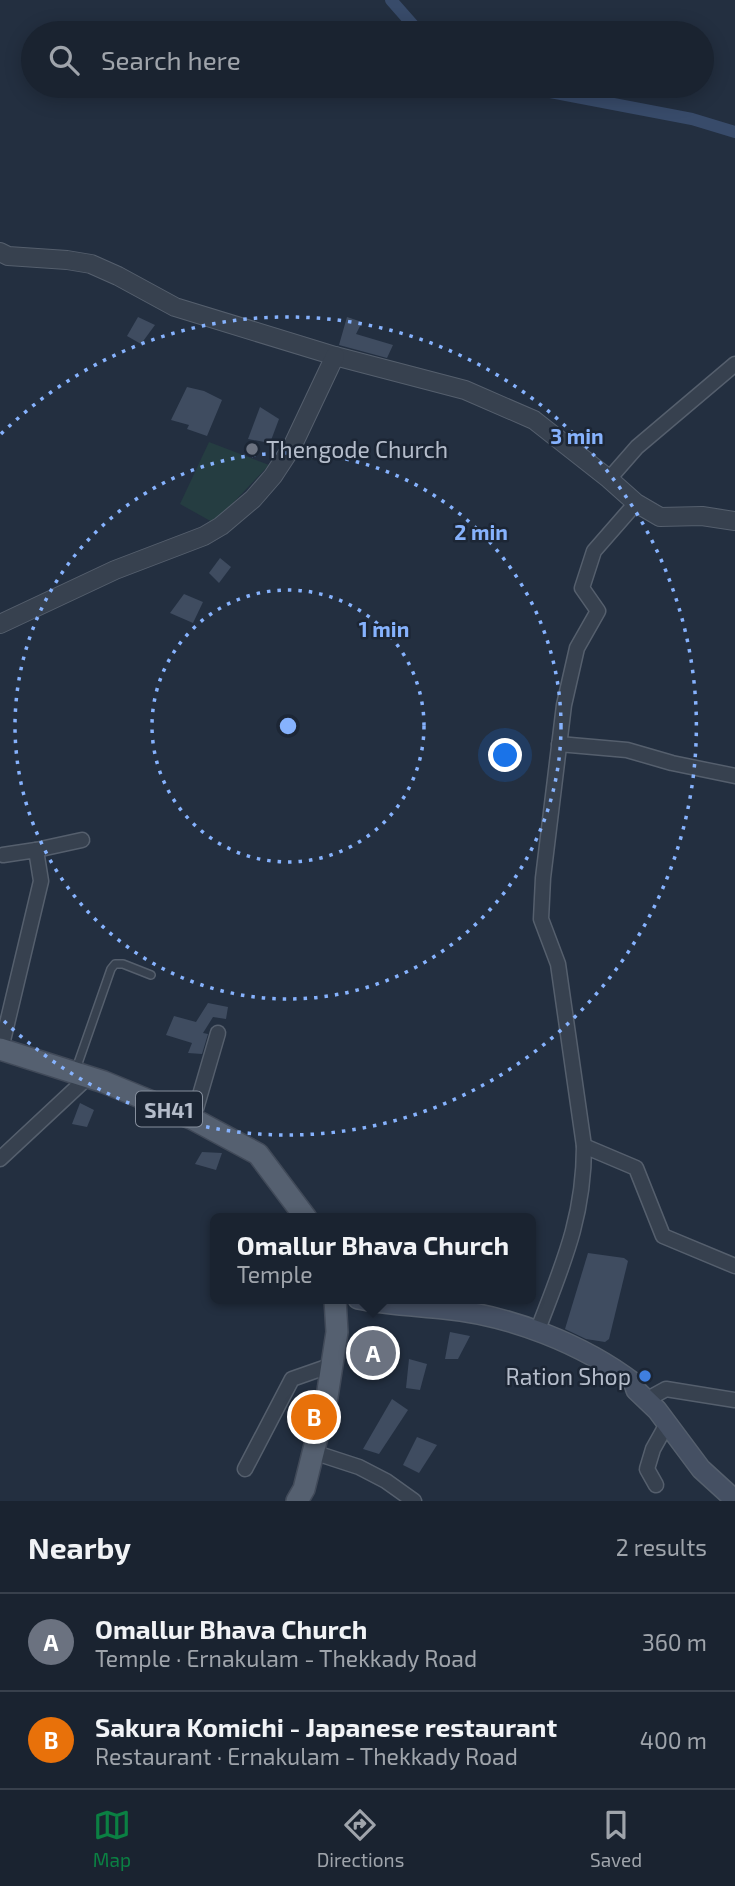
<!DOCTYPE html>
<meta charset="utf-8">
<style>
:root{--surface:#1a2330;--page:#272f3c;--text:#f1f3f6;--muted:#9fa4ab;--line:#38404c;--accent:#0b8043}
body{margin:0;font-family:"Exo 2",sans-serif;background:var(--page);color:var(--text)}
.you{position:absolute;left:506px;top:756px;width:24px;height:24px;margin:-18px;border:5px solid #fff;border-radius:50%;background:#1a73e8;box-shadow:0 0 0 10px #1a73e833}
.badge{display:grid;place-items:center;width:46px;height:46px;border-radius:50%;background:var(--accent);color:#fff;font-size:23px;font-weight:700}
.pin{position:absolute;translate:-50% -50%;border:4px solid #fff;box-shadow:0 2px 7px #0006}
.popup{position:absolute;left:210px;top:1213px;width:326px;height:91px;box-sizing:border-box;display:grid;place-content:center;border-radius:10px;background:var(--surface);filter:drop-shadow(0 2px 5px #0005);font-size:23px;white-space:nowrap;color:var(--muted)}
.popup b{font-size:26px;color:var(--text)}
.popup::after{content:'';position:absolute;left:50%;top:100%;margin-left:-14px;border:14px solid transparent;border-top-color:var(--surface)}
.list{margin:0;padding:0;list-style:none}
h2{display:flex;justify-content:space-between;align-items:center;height:91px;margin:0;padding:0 28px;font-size:30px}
h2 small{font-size:23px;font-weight:400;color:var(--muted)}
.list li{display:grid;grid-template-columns:46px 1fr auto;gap:21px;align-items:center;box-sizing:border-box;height:98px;padding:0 28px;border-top:2px solid var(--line)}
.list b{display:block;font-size:26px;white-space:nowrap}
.list p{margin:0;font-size:23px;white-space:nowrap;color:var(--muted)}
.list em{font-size:23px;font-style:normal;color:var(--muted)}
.icon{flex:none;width:38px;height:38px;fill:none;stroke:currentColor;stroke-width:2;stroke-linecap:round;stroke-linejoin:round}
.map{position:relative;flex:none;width:735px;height:1501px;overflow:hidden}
.search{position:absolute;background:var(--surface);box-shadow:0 4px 18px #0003;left:21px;right:21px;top:21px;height:77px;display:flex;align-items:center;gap:18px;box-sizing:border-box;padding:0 24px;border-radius:38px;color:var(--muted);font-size:26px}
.sheet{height:287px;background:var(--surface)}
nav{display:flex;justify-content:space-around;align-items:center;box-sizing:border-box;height:98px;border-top:2px solid var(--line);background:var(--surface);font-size:19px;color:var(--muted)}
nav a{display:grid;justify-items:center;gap:4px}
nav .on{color:var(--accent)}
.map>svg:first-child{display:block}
</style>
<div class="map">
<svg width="735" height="1501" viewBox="0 0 735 1501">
<rect width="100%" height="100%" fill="#232f40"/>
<polygon fill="#253d41" points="209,442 269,465 214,523 180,504"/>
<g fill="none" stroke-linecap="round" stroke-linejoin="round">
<g stroke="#384b6a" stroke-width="12">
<polyline points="391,0 420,33"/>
<polyline points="519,86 692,119 735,132"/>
</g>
</g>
<g fill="#3f4c60">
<polygon points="138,317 155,325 141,344 127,336"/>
<polygon points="347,317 362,322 356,334 393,345 387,358 339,345"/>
<polygon points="187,387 204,391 222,400 207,436 187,429 189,425 171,420"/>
<polygon points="260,407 279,419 270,443 248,439"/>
<polygon points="220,558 231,567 219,583 209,573"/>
<polygon points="184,594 203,602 193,623 170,613"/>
<polygon points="208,1003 228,1007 226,1019 213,1017 203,1033 208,1034 202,1054 188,1053 192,1043 166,1035 174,1016 196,1022"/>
<polygon points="80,1103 94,1110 87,1127 72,1124"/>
<polygon points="202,1152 222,1153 216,1170 195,1164"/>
<polygon points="588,1253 624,1258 628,1261 609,1339 605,1342 586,1339 565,1329"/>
<polygon points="450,1332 470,1336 458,1359 445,1359"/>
<polygon points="370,1333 386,1342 377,1370 361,1365"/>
<polygon points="409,1359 427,1364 420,1390 406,1388"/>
<polygon points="392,1399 408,1410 379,1454 363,1449"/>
<polygon points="417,1437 437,1445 419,1473 403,1465"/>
</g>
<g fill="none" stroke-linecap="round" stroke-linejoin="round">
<defs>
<polyline id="service" points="76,1069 111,969 115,964 123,964 151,975"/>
<g id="minor">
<polyline points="609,479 637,447 735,364"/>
<polyline points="559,744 627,750 672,763 735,776"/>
<polyline points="36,850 82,840"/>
<polyline points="1,1049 41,881 36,850 3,855"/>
<polyline points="193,1119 218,1033"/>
<polyline points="584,1146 636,1168 663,1236 735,1266"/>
<polyline points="0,1159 88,1077"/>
<path d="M537 1332C562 1266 584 1219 584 1146L558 964 541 919 543 878 564 705 577 648 598 611 582 588 594 551 636 503"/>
<polyline points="646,1400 666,1389 735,1400"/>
<polyline points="313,1452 359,1467 386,1481 414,1501"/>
<polyline points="245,1469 292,1379 332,1365"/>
<polyline points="656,1485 647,1469 653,1449 667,1424"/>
</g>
<g id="tertiary">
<polyline points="0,252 8,256 67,260 91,264 118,276 175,307 335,356 465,390 534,420 609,479 636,503 660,517 702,516 735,521"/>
<polyline points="0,624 115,570 204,536 221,526 253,499 273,476 292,447 335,356"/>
</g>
<path id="secondary" d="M358 1299C387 1305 415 1306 444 1309 509 1315 583 1344 634 1383L636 1390 657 1410 701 1469 735 1500"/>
<g id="primary">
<polyline points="0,1049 104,1082 193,1119 258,1154 306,1218"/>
<polyline points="297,1501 304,1489 327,1397 337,1332 335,1299"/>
</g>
</defs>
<use href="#service" stroke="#555f6d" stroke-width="10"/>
<use href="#minor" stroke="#555f6d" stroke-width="17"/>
<use href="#tertiary" stroke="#555f6d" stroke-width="20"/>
<use href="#secondary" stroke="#555f6d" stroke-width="22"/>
<use href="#primary" stroke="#414a59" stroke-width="24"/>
<use href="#service" stroke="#37414f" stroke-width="7"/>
<use href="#minor" stroke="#37414f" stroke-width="14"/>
<use href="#tertiary" stroke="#37414f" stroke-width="18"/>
<use href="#secondary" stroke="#455063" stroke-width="19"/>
<use href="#primary" stroke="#556070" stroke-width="21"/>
</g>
<g fill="none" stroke="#86b2fd" stroke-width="3.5" stroke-dasharray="3.5 7">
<circle cx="288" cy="726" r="136"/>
<circle cx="288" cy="726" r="273"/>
<path d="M1 434A409 409 0 1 1 1 1018"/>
</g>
<circle fill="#6b7280" stroke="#1c2635" stroke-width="2.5" cx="252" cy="449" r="7"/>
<circle fill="#3f7fe0" stroke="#1c2635" stroke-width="2.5" cx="645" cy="1376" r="7"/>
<g text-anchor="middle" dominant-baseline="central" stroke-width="5" stroke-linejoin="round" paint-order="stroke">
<rect fill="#1c2635" stroke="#868f9d" stroke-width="2" x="136" y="1091.5" width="66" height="35" rx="5"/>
<g font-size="21" font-weight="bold" fill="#b4bcca">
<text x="169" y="1109">SH41</text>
</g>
<g font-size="23" fill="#b4bcca" stroke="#1c2635" text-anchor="start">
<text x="266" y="449">Thengode Church</text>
<text x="631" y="1376" text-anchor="end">Ration Shop</text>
</g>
</g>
<circle cx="288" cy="726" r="10" fill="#86b2fd" stroke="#1c2635" stroke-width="3.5"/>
<g font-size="21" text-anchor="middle" font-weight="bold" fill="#86b2fd" stroke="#1c2635" stroke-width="5" stroke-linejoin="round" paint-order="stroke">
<text x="577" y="444">3 min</text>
<text x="481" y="540">2 min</text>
<text x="384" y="637">1 min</text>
</g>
</svg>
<div class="you"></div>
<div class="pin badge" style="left:373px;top:1353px;background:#6b7280">A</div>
<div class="popup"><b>Omallur Bhava Church</b>Temple</div>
<div class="pin badge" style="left:314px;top:1417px;background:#e8710a">B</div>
<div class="search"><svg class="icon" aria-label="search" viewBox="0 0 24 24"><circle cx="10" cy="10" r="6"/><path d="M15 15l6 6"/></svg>Search here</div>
</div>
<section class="sheet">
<h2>Nearby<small>2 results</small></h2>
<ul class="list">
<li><span class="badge" style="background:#6b7280">A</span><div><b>Omallur Bhava Church</b><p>Temple · Ernakulam - Thekkady Road</p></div><em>360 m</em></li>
<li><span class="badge" style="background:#e8710a">B</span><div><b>Sakura Komichi - Japanese restaurant</b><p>Restaurant · Ernakulam - Thekkady Road</p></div><em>400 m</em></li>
</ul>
</section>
<nav>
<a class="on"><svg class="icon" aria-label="map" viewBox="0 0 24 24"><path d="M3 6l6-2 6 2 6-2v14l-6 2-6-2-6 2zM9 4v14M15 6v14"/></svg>Map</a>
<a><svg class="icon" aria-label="directions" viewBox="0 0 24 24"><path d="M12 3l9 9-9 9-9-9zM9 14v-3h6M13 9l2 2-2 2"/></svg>Directions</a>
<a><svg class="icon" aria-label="saved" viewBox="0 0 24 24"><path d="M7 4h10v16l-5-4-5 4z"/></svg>Saved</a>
</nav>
